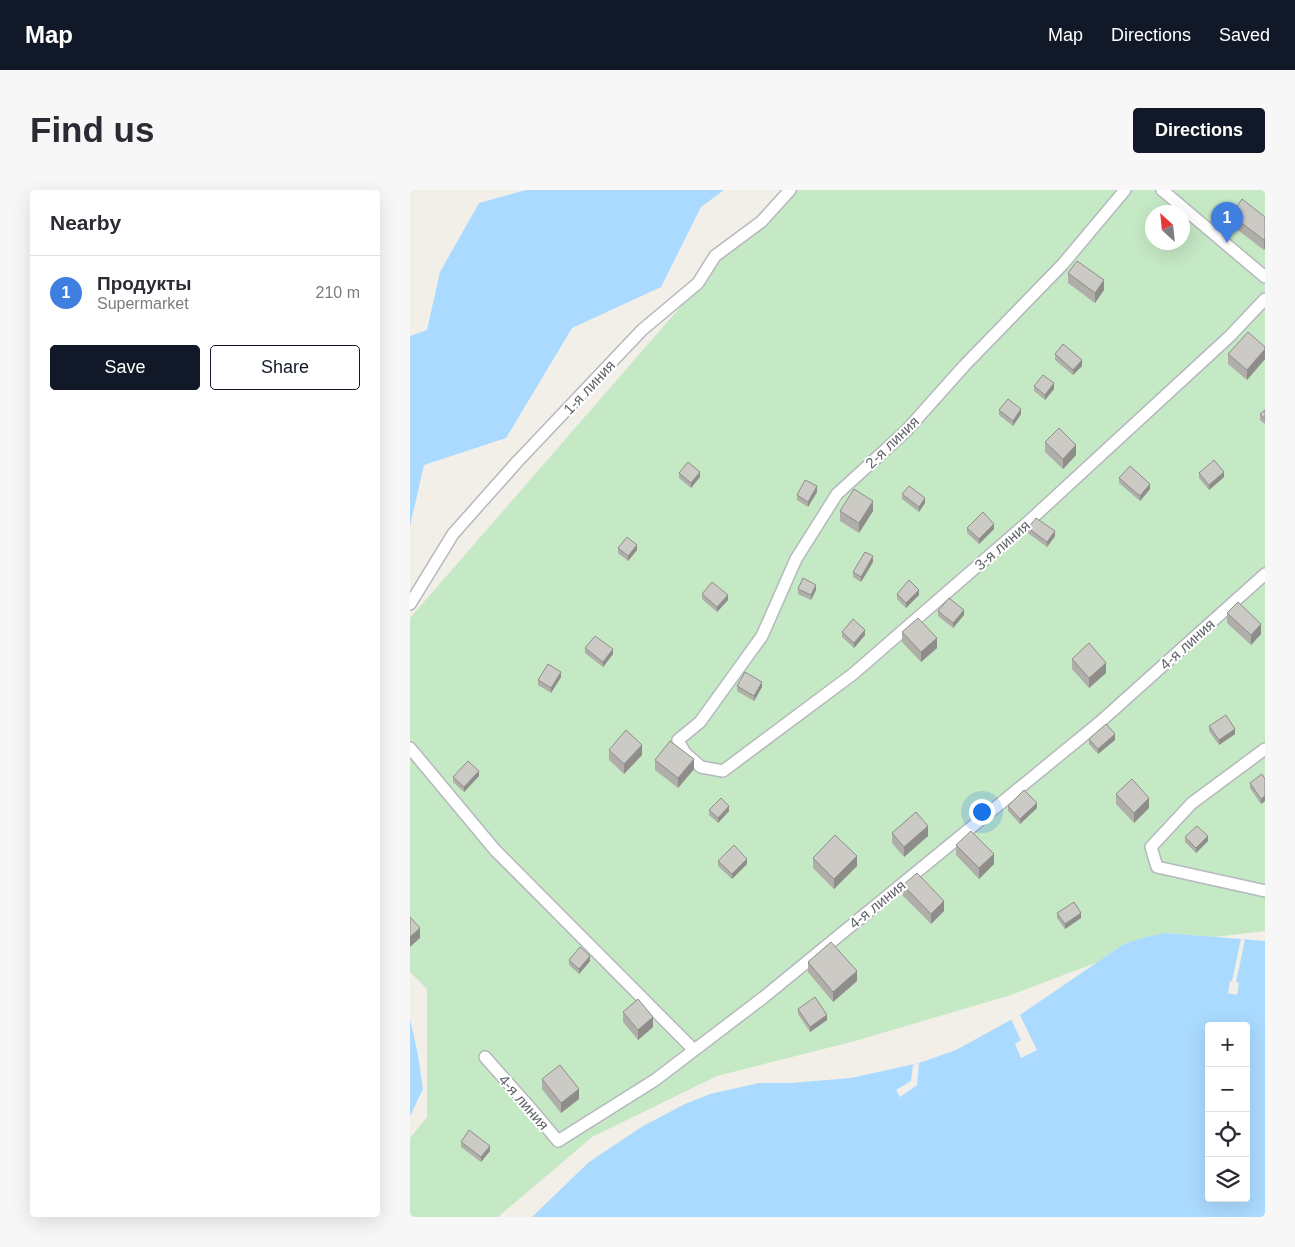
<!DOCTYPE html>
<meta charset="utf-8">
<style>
:root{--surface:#fff;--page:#f7f7f7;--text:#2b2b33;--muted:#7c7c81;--line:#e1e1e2;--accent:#111827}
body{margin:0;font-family:Helvetica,sans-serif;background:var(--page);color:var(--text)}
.controls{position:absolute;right:15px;bottom:15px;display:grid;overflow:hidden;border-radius:5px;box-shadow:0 5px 20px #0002}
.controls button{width:45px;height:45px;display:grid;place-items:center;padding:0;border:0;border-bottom:1px solid var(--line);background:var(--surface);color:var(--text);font:25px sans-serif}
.compass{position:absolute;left:735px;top:15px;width:45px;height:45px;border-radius:50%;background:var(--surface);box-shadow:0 5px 20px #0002;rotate:333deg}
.you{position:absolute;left:571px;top:621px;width:18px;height:18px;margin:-12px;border:4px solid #fff;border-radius:50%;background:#1a73e8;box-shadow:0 0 0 8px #1a73e833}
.badge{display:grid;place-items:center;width:32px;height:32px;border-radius:50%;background:var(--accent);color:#fff;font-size:16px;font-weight:700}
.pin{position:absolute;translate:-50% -41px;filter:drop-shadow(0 1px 2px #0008)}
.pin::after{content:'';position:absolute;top:26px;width:18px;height:15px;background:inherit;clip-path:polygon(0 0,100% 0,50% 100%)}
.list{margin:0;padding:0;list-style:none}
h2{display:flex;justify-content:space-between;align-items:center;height:65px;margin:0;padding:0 20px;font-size:21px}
h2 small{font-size:16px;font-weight:400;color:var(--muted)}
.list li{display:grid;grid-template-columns:32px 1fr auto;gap:15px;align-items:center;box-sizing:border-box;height:75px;padding:0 20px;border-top:1px solid var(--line)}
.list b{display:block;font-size:19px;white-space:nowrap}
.list p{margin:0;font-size:16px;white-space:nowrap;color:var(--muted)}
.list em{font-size:16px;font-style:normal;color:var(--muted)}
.actions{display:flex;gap:10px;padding:15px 20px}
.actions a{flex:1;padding:11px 0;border:1px solid var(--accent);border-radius:5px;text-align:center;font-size:18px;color:var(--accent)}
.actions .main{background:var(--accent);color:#fff}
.icon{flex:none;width:28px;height:28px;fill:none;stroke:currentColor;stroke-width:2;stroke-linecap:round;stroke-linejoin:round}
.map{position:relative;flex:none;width:855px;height:1027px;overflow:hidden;border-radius:5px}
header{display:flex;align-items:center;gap:30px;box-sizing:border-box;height:70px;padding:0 25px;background:var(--accent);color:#fff}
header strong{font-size:24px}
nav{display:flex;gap:28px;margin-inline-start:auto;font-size:18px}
.intro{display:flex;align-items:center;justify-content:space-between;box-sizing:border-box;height:120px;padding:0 30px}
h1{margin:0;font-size:35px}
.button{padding:12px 22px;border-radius:5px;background:var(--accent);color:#fff;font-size:18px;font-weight:700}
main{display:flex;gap:30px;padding:0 30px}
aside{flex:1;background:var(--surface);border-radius:5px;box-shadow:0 5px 20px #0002}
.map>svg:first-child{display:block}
</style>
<header>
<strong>Map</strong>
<nav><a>Map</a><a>Directions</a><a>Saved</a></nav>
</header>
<div class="intro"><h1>Find us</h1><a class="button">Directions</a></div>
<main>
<aside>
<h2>Nearby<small></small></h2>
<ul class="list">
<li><span class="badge" style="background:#3f7fe0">1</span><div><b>Продукты</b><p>Supermarket</p></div><em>210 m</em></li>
</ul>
<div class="actions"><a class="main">Save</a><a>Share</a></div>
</aside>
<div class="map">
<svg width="855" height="1027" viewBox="0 0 855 1027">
<rect width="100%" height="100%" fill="#f1efe8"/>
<path fill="#c5e8c5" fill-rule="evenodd" d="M372 0H855V741L804 747 756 743 714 754 688 772 601 805 445 851 307 886 182 947 88 1027H0V948L17 927V799L0 782V428ZM742 22H772V52H742Z"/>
<g fill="#aadaff" fill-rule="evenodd">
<polygon points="116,0 314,0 291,17 251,97 162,138 96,248 14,275 0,336 0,146 17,140 30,82 69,13"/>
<path d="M756 743 855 751V1027H122L179 972 233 936 275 914 300 904 349 893H380L441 888 509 873 546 860 610 825 714 754 736 747ZM799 836H836V1008H799Z"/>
<polygon points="0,829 8,865 13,899 0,926"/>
</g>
<g fill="#f1efe8">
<polygon points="831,749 835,750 826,792 829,793 827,805 818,803 820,791 822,791"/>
<polygon points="610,825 627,860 611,868 605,854 611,850 601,829"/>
<polygon points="509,873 507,895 490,907 486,900 501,891 503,875"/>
</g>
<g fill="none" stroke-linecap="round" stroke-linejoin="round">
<defs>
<g id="lane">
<polyline points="715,0 653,74 554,176 496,241 427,304 386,369 352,446 290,532 268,550 275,563 291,577 313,581 443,484 617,333 820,146 855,109"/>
<polyline points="752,0 855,87"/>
<polyline points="0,414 43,344 107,272 232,140 288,93 305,66 351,32 380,0"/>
<polyline points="0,558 85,660 284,860"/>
<polyline points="855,559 782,613 741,657 747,677 855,701"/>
<polyline points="75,867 122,920 148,951 245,890 354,807 690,532 855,384"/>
</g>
</defs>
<use href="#lane" stroke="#b5b8bc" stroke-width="14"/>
<use href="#lane" stroke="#fff" stroke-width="11"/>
</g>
<g fill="#afaea9">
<polygon points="821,25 855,27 855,58 854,60 821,35"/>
<polygon points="658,83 694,100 685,113 658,93"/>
<polygon points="855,157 855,169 837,190 818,174 818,164"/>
<polygon points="645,164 672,176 663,185 645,170"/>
<polygon points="624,196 644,199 635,210 624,201"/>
<polygon points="589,220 611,224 603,236 589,225"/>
<polygon points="855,220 855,234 850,230 850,224"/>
<polygon points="635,252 666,265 653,279 635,262"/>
<polygon points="269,283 290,287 281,298 269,288"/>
<polygon points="789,283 814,287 799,300 789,288"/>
<polygon points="709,288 740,299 730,311 709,293"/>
<polygon points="407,302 398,317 387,310 387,305"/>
<polygon points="492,304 515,313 509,322 492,309"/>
<polygon points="430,321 463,321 449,343 430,331"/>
<polygon points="557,338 584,339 569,354 557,343"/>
<polygon points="618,338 645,346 637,357 618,343"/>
<polygon points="208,358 227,360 218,371 208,363"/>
<polygon points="463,372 451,392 443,387 443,382"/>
<polygon points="388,399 406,400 401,410 388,404"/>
<polygon points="292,404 318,410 307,422 292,409"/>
<polygon points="487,404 509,405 496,418 487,409"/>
<polygon points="528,421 554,425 543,438 528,426"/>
<polygon points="817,423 851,444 841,455 817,433"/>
<polygon points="432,442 455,445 444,458 432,447"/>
<polygon points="492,442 527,458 511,472 492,452"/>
<polygon points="175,458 203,464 193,477 175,463"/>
<polygon points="662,469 696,483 679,498 662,479"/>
<polygon points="151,487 141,503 128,495 128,490"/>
<polygon points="327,496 352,497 344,511 327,501"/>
<polygon points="799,536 825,544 809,555 799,541"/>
<polygon points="679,549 705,550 688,564 679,554"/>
<polygon points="199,560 232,565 214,584 199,570"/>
<polygon points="245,570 284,579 268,598 245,580"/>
<polygon points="69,586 54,602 43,592 43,587"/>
<polygon points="855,589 855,611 851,614 840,598 840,593"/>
<polygon points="706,604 739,618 724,633 706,614"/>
<polygon points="598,616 627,618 610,634 598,621"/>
<polygon points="299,620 319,621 308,633 299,625"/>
<polygon points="482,643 518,646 494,667 482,653"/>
<polygon points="775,647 798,651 786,663 775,652"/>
<polygon points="546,655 584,674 569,689 546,665"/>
<polygon points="403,668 447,676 424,699 403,678"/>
<polygon points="308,671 337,674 322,689 308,676"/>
<polygon points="493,695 534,721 521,734 493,706"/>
<polygon points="647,723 671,728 655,739 647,728"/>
<polygon points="159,770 180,771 169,784 159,775"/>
<polygon points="398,772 447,791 423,812 398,782"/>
<polygon points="388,819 417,830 400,842 388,824"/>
<polygon points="213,822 243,837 228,850 213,832"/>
<polygon points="132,889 169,909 151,923 132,899"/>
<polygon points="51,952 80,961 71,972 51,957"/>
</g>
<g fill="#8f8d8a">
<polygon points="855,48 855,58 854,60 854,50"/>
<polygon points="694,90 694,100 685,113 685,103"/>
<polygon points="855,159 855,169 837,190 837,180"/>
<polygon points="672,170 672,176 663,185 663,180"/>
<polygon points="644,193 644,199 635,210 635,205"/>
<polygon points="611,219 611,224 603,236 603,231"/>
<polygon points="666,255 666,265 653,279 653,269"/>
<polygon points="290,282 290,287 281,298 281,293"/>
<polygon points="814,282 814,287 799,300 799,295"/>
<polygon points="740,294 740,299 730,311 730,306"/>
<polygon points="407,296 407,302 398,317 398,312"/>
<polygon points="515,308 515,313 509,322 509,317"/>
<polygon points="463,311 463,321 449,343 449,333"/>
<polygon points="584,334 584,339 569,354 569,349"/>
<polygon points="645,341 645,346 637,357 637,352"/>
<polygon points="227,355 227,360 218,371 218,366"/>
<polygon points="463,366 463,372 451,392 451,387"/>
<polygon points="406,395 406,400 401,410 401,405"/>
<polygon points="509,400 509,405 496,418 496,413"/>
<polygon points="318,405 318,410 307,422 307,417"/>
<polygon points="554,420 554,425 543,438 543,433"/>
<polygon points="851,434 851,444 841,455 841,445"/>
<polygon points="455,440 455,445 444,458 444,453"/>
<polygon points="527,448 527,458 511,472 511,462"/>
<polygon points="203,459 203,464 193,477 193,472"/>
<polygon points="696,473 696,483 679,498 679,488"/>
<polygon points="151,482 151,487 141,503 141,498"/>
<polygon points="352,492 352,497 344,511 344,506"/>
<polygon points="825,539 825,544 809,555 809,550"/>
<polygon points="705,544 705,550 688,564 688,559"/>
<polygon points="232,555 232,565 214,584 214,574"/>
<polygon points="284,569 284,579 268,598 268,588"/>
<polygon points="69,581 69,586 54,602 54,597"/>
<polygon points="855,606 855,611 851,614 851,609"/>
<polygon points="739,608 739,618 724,633 724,623"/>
<polygon points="627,613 627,618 610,634 610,629"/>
<polygon points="319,616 319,621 308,633 308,628"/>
<polygon points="518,636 518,646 494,667 494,657"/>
<polygon points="798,646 798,651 786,663 786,658"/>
<polygon points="584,664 584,674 569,689 569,678"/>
<polygon points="447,666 447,676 424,699 424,689"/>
<polygon points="337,669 337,674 322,689 322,684"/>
<polygon points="534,711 534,721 521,734 521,724"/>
<polygon points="671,723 671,728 655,739 655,734"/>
<polygon points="10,738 10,748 0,757 0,747"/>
<polygon points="180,766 180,771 169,784 169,779"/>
<polygon points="447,781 447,791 423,812 423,802"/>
<polygon points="417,825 417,830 400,842 400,837"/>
<polygon points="243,827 243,837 228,850 228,840"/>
<polygon points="169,899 169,909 151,923 151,913"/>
<polygon points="80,956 80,961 71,972 71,967"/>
</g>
<g fill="#cccac5" stroke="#8f8d8a">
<polygon points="832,9 855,27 855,48 854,50 821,25"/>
<polygon points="667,71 694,90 685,103 658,83"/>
<polygon points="838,142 855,157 855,159 837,180 818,164"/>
<polygon points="653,154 672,170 663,180 645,164"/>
<polygon points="633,185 644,193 635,205 624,196"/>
<polygon points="598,209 611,219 603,231 589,220"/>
<polygon points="855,220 855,229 850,224"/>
<polygon points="649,238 666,255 653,269 635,252"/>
<polygon points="804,270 814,282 799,295 789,283"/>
<polygon points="278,272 290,282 281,293 269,283"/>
<polygon points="720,276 740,294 730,306 709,288"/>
<polygon points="395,290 407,296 398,312 387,305"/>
<polygon points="499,296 515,308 509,317 492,304"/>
<polygon points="444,299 463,311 449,333 430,321"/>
<polygon points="573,322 584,334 569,349 557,338"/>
<polygon points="626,328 645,341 637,352 618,338"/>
<polygon points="217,347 227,355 218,366 208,358"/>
<polygon points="455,362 463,366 451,387 443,382"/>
<polygon points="393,388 406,395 401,405 388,399"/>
<polygon points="499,390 509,400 496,413 487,404"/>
<polygon points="302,392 318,405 307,417 292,404"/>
<polygon points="539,408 554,420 543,433 528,421"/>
<polygon points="828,412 851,434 841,445 817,423"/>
<polygon points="508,428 527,448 511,462 492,442"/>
<polygon points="443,429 455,440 444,453 432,442"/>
<polygon points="185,446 203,459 193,472 175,458"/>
<polygon points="679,453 696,473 679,488 662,469"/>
<polygon points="138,474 151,482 141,498 128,490"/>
<polygon points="335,482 352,492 344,506 327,496"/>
<polygon points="816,525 825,539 809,550 799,536"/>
<polygon points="696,534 705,544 688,559 679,549"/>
<polygon points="216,540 232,555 214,574 199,560"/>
<polygon points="260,551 284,569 268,588 245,570"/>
<polygon points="58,571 69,581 54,597 43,587"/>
<polygon points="852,584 855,589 855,606 851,609 840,593"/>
<polygon points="722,589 739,608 724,623 706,604"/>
<polygon points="614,600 627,613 610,629 598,616"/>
<polygon points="311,608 319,616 308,628 299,620"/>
<polygon points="506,622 518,636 494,657 482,643"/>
<polygon points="787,636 798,646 786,658 775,647"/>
<polygon points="561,641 584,664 569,678 546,655"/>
<polygon points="425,645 447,666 424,689 403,668"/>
<polygon points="324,655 337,669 322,684 308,671"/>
<polygon points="507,683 534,711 521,724 493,695"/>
<polygon points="664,712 671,723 655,734 647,723"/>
<polygon points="0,727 10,738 0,747"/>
<polygon points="421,752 447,781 423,802 398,772"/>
<polygon points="170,757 180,766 169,779 159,770"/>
<polygon points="405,807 417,825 400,837 388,819"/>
<polygon points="228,809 243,827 228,840 213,822"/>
<polygon points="150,875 169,899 151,913 132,889"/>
<polygon points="59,940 80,956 71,967 51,952"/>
</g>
<g text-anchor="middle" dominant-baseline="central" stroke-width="4" stroke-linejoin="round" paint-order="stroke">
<g font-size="15" fill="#5f6368" stroke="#fff">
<text transform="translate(179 197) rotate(-47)">1-я линия</text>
<text transform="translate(482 252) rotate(-44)">2-я линия</text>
<text transform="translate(592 355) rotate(-41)">3-я линия</text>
<text transform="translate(777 454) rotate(-42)">4-я линия</text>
<text transform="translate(467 714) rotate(-39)">4-я линия</text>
<text transform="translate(114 912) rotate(49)">4-я линия</text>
</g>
</g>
</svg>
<div class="controls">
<button>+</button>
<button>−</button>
<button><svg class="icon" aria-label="locate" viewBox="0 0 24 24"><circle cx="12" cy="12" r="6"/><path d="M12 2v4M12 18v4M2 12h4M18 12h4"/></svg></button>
<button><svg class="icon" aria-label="layers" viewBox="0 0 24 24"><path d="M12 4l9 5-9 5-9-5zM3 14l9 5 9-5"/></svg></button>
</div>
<svg class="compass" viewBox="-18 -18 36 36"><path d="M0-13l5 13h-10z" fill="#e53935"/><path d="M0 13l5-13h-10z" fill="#7c7c81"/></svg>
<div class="you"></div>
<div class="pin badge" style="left:817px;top:53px;background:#3f7fe0">1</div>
</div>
</main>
